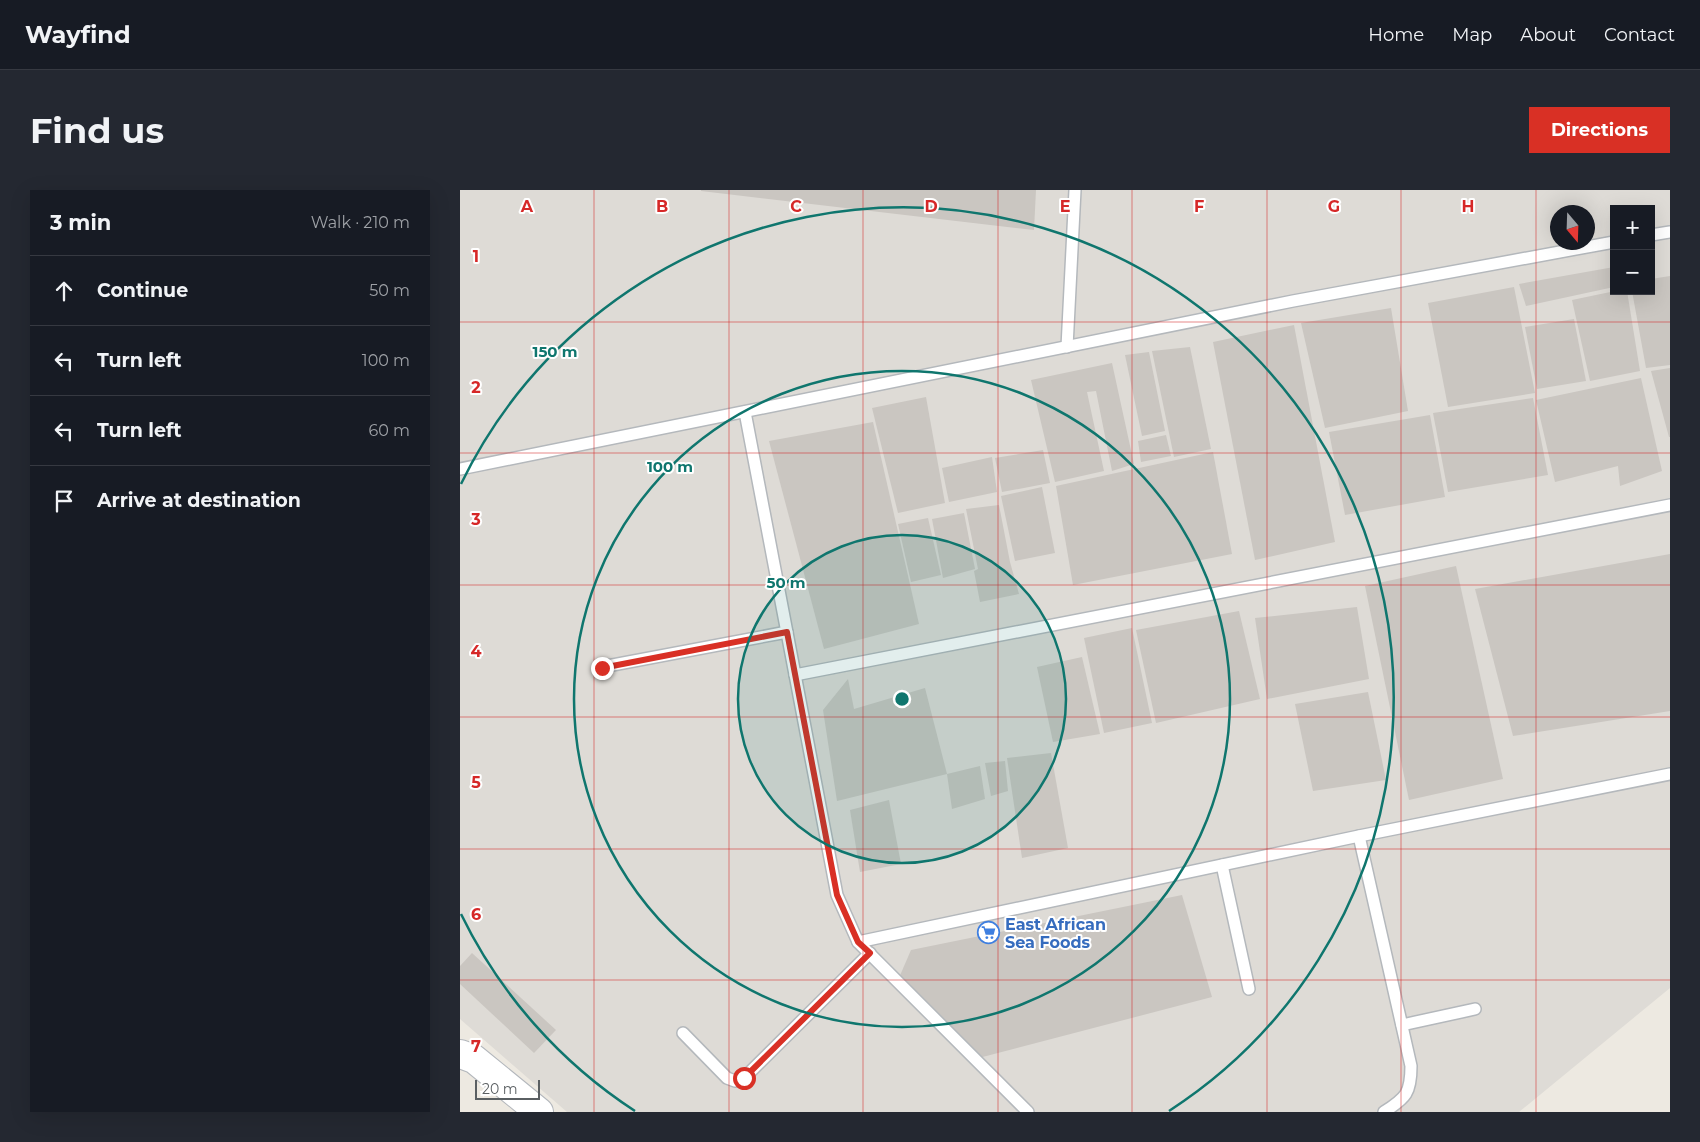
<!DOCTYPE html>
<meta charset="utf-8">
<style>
:root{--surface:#171b24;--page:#242831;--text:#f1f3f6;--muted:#9ea1a6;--line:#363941;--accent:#d93025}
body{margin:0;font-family:Montserrat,sans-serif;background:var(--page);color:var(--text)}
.controls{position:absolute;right:15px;top:15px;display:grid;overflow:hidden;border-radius:0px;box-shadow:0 5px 20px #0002}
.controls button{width:45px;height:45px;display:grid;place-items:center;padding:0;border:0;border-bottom:1px solid var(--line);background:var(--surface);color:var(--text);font:25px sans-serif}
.compass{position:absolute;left:1090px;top:15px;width:45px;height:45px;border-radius:50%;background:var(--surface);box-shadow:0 5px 20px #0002;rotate:161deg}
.scale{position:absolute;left:15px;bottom:12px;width:65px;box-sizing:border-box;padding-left:5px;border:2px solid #5a5f62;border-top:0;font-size:14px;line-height:18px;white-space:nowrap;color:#5a5f62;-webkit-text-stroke:4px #fff;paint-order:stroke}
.stop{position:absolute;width:15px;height:15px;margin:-11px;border:4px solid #d93025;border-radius:50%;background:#fff}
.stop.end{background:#d93025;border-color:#fff;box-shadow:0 1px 5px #0008}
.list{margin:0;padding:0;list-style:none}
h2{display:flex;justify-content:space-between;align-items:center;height:65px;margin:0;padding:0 20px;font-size:21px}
h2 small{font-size:16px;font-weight:400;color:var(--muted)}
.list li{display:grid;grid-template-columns:32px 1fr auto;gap:15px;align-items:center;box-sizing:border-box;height:70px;padding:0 20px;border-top:1px solid var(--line)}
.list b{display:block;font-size:19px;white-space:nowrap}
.list em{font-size:16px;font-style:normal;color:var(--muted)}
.icon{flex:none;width:28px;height:28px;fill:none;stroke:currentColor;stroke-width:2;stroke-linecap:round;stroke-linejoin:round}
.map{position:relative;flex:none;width:1210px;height:922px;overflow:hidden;border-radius:0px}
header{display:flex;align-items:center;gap:30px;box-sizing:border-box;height:70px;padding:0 25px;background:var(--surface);border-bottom:1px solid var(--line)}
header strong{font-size:24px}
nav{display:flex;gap:28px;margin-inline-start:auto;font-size:18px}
.intro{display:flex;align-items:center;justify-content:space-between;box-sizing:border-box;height:120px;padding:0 30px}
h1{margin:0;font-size:35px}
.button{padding:12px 22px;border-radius:0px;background:var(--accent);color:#fff;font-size:18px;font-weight:700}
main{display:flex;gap:30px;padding:0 30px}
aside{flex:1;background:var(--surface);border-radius:0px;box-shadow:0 5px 20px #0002}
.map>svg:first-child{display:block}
</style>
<header>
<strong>Wayfind</strong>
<nav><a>Home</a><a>Map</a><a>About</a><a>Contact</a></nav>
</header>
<div class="intro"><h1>Find us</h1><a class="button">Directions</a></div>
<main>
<aside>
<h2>3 min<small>Walk · 210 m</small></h2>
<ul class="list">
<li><svg class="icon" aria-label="ahead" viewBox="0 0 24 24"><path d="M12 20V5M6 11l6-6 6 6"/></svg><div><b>Continue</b></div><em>50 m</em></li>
<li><svg class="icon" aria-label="left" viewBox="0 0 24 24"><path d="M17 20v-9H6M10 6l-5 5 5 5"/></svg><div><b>Turn left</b></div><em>100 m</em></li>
<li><svg class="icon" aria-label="left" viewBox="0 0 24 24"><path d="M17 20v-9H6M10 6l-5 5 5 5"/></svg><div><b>Turn left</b></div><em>60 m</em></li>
<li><svg class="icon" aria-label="arrive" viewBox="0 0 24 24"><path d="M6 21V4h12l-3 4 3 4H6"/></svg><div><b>Arrive at destination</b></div></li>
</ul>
</aside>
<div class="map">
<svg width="1210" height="922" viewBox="0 0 1210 922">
<rect width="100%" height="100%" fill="#ede9e1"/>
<path fill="#dedbd6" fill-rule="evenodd" d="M0 0H1210V798L1059 922H107L0 829ZM1154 19H1191V101H1154ZM1098 22H1128V52H1098Z"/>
<g fill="#cac6c1">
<polygon points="241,0 576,0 574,40 241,1"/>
<polygon points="1154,77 1154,97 1066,116 1059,94"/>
<polygon points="1210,86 1210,175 1186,178 1172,101 1191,101 1191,89"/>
<polygon points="1054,97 1075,203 988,217 968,113"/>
<polygon points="1155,101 1167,101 1180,181 1130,191 1112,110"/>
<polygon points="931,118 948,221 865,238 841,133"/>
<polygon points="1114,129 1126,191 1077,199 1065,137"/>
<polygon points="834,135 875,352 795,370 753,152"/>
<polygon points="730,157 751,259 714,267 692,161"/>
<polygon points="689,162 705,241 682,246 665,165"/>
<polygon points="652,173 674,274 652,281 636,201 627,202 644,281 595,292 571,190"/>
<polygon points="1210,178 1210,247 1209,247 1191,181"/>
<polygon points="1181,188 1202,281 1160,296 1158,276 1095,292 1076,210"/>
<polygon points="466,207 485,313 438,323 412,218"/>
<polygon points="1073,208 1088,285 988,302 973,223"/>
<polygon points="970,225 985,307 885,325 869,242"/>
<polygon points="413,232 459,434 364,459 309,251"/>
<polygon points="706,245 711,266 681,272 678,251"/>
<polygon points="583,260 590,293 542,302 535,268"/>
<polygon points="753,262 772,364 613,395 596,296"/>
<polygon points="532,267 537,302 489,312 482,278"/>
<polygon points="582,297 595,363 555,371 541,306"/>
<polygon points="539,315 550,372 559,404 520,412 514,381 518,379 506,319"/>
<polygon points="504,323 515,379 483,388 472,329"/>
<polygon points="468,328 481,385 451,392 438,334"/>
<polygon points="1210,364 1210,521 1053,546 1015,399"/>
<polygon points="996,376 1043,589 949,610 905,396"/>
<polygon points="897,417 909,489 807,509 795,428"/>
<polygon points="779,421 800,509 696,533 676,440"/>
<polygon points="672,438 692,533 644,543 624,448"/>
<polygon points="622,467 640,544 593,552 577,477"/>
<polygon points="388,489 394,519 465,498 487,584 520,576 525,609 492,619 487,584 377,611 363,520"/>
<polygon points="908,502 926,590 853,601 835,514"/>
<polygon points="591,563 608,658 562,668 547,568"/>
<polygon points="545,571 548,601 531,606 525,573"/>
<polygon points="429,610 441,674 400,682 390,620"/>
<polygon points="722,705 752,807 511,870 435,797 451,760"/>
<polygon points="12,763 96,840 74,863 0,794 0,776"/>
</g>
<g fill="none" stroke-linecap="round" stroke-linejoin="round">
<defs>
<g id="service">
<polyline points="1191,45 1210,42"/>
<polyline points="607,157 615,0"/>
<polyline points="285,222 377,705 398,752 568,922"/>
<polyline points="0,279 833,111 1154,52"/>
<polyline points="142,477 327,442"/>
<polyline points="335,485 1210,315"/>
<path d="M899 646 951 876C951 903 946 908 924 922"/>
<polyline points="762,675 789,799"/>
<polyline points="398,752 899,646 1210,584"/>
<polyline points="942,835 1015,819"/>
<polyline points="223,843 267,888 275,891 284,888 410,763"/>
</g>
<polyline id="secondary" points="0,864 14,869 79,922"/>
</defs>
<use href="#service" stroke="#b4b8bc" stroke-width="14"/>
<use href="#secondary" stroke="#b3b7bc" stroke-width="30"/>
<use href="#service" stroke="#fff" stroke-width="11"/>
<use href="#secondary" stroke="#fff" stroke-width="28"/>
</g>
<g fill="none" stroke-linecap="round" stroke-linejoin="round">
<polyline stroke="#d93025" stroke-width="6" points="142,478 327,442 377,705 398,752 410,763 284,888"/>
</g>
<path fill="none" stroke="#d62828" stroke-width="1" stroke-opacity="0.55" d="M134 0V922M269 0V922M403 0V922M538 0V922M672 0V922M807 0V922M941 0V922M1076 0V922M0 132H1210M0 263H1210M0 395H1210M0 527H1210M0 659H1210M0 790H1210"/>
<circle cx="442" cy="509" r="164" fill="#0f766e" fill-opacity=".12"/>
<g fill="none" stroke="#0f766e" stroke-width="2.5">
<circle cx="442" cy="509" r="164"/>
<circle cx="442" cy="509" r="328"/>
<path d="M175 921A491 491 0 0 1 1 724M1 294A491 491 0 1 1 709 921"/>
</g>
<defs>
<symbol id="supermarket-ring" viewBox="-11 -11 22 22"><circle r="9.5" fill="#fff" stroke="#3f7fe0" stroke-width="1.5"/><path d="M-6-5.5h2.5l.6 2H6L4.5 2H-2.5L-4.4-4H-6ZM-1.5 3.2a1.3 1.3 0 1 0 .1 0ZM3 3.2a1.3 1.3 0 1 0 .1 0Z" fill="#3f7fe0"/></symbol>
</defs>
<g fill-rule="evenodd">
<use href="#supermarket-ring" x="516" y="730" width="25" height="25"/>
</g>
<g text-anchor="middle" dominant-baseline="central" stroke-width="4" stroke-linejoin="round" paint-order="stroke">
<g font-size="16" font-weight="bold" fill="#366cbe" stroke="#fff" text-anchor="start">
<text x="545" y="734">East African<tspan x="545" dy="18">Sea Foods</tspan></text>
</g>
</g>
<g font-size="16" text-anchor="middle" font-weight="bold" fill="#d62828" stroke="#fff" stroke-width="4" stroke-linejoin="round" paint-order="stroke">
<text x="67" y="22">A</text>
<text x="202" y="22">B</text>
<text x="336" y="22">C</text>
<text x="471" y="22">D</text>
<text x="605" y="22">E</text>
<text x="739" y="22">F</text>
<text x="874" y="22">G</text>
<text x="1008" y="22">H</text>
<text x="16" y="72">1</text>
<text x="16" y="203">2</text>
<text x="16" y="335">3</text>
<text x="16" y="467">4</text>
<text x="16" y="598">5</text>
<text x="16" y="730">6</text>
<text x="16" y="862">7</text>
</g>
<circle cx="442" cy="509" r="8" fill="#0f766e" stroke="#fff" stroke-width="2.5"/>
<g font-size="15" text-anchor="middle" font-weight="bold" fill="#0f766e" stroke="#fff" stroke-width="4" stroke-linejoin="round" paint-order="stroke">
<text x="95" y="167">150 m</text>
<text x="210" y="282">100 m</text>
<text x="326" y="398">50 m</text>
</g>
</svg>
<div class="controls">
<button>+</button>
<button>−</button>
</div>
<svg class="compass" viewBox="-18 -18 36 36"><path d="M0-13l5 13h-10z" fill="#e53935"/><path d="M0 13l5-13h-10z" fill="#9ea1a6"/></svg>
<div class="scale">20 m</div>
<div class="stop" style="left:284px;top:888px"></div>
<div class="stop end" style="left:142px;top:478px"></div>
</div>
</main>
